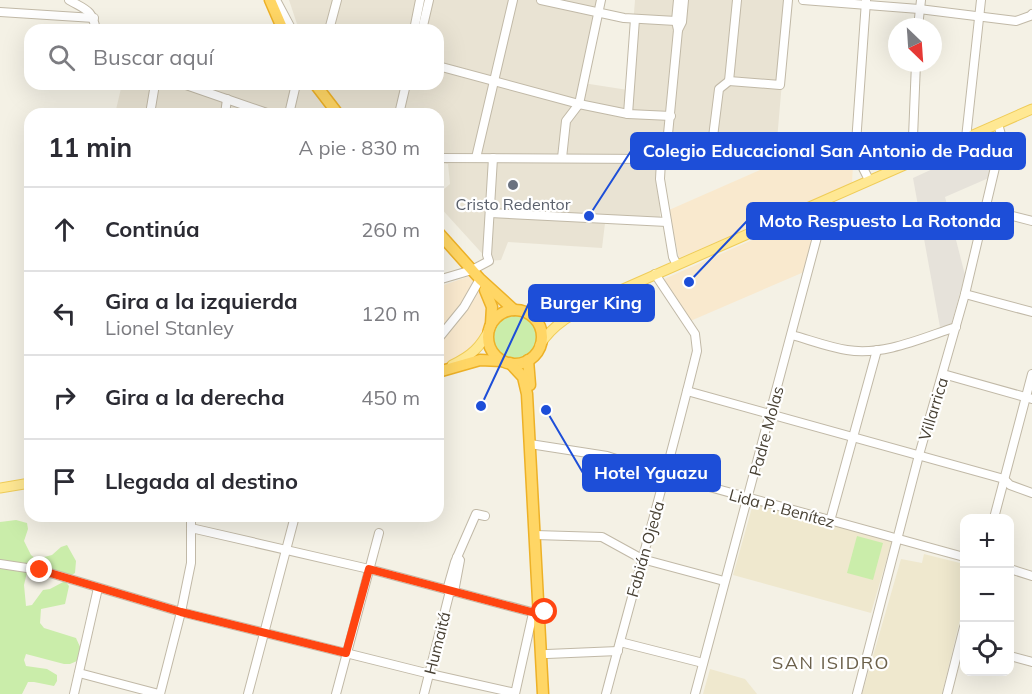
<!DOCTYPE html>
<html lang="es">
<meta charset="utf-8">
<style>
:root{--surface:#fff;--page:#f2f2f3;--text:#2b2b33;--muted:#7c7c81;--line:#e1e1e2}
body{margin:0;font-family:Mulish,sans-serif;background:var(--page);color:var(--text)}
.controls{position:absolute;right:18px;bottom:18px;display:grid;overflow:hidden;border-radius:12px;box-shadow:0 6px 24px #0002}
.controls button{width:54px;height:54px;display:grid;place-items:center;padding:0;border:0;border-bottom:2px solid var(--line);background:var(--surface);color:var(--text);font:30px sans-serif}
.compass{position:absolute;left:888px;top:18px;width:54px;height:54px;border-radius:50%;background:var(--surface);box-shadow:0 6px 24px #0002;rotate:155deg}
.stop{position:absolute;width:18px;height:18px;margin:-14px;border:4px solid #ff4511;border-radius:50%;background:#fff}
.stop.end{background:#ff4511;border-color:#fff;box-shadow:0 2px 6px #0008}
.list{margin:0;padding:0;list-style:none}
h2{display:flex;justify-content:space-between;align-items:center;height:78px;margin:0;padding:0 24px;font-size:26px}
h2 small{font-size:20px;font-weight:400;color:var(--muted)}
.list li{display:grid;grid-template-columns:39px 1fr auto;gap:18px;align-items:center;box-sizing:border-box;height:84px;padding:0 24px;border-top:2px solid var(--line)}
.list b{display:block;font-size:22px;white-space:nowrap}
.list p{margin:0;font-size:20px;white-space:nowrap;color:var(--muted)}
.list em{font-size:20px;font-style:normal;color:var(--muted)}
.icon{flex:none;width:33px;height:33px;fill:none;stroke:currentColor;stroke-width:2;stroke-linecap:round;stroke-linejoin:round}
.map{position:relative;flex:none;width:1032px;height:694px;overflow:hidden}
.search{position:absolute;background:var(--surface);box-shadow:0 6px 24px #0002;left:24px;top:24px;width:420px;height:66px;display:flex;align-items:center;gap:15px;box-sizing:border-box;padding:0 21px;border-radius:18px;color:var(--muted);font-size:22px}
.panel{position:absolute;background:var(--surface);box-shadow:0 6px 24px #0002;left:24px;top:108px;width:420px;height:414px;border-radius:18px}
.map>svg:first-child{display:block}
</style>
<div class="map">
<svg width="1032" height="694" viewBox="0 0 1032 694">
<rect width="100%" height="100%" fill="#f4f1e5"/>
<polygon fill="#e9e3d3" points="289,0 602,0 583,83 628,90 635,0 789,0 776,152 662,156 659,169 660,217 606,215 602,248 508,242 501,260 489,261 438,205 438,194 450,184 448,164 438,163 438,114 115,114 122,84 174,84 191,90 201,84 438,84 438,30 299,30"/>
<g fill="#f9e9ce">
<polygon points="776,163 853,164 852,184 679,258 669,210"/>
<polygon points="815,212 819,220 804,272 688,322 662,280"/>
<polygon points="470,276 480,289 487,306 486,326 478,342 468,353 438,367 438,287"/>
</g>
<polygon fill="#e6e2da" points="998,139 991,177 945,197 965,275 951,325 940,327 913,178"/>
<g fill="#efe8ce">
<polygon points="753,504 892,541 871,613 733,575"/>
<polygon points="924,554 964,564 964,603 942,694 862,694 901,559 922,563"/>
<polygon points="710,669 745,679 757,694 703,694"/>
</g>
<g fill="#caedaa">
<circle cx="514" cy="337" r="23"/>
<polygon points="16,520 27,523 28,529 24,541 31,555 36,559 52,555 61,547 67,545 76,561 75,573 70,576 46,573 41,581 33,571 28,568 24,585 26,606 32,605 43,590 50,589 65,581 69,586 65,604 41,609 40,623 44,628 76,638 81,649 77,661 70,664 64,664 26,654 24,660 26,666 47,669 57,675 57,681 54,686 34,682 28,682 22,694 0,694 0,522"/>
<polygon points="857,536 883,543 873,580 847,573"/>
</g>
<g fill="none" stroke-linecap="round" stroke-linejoin="round">
<defs>
<g id="minor">
<path d="M69 0C86 10 92 9 96 30"/>
<polyline points="276,0 292,30"/>
<polyline points="541,0 624,18 676,21"/>
<polyline points="803,0 919,9 1016,21 1030,16 1032,14"/>
<polyline points="866,1 856,143 860,162 869,180"/>
<polyline points="0,12 94,18"/>
<polyline points="918,27 921,0"/>
<polyline points="329,30 337,0"/>
<polyline points="414,30 420,0"/>
<polyline points="422,30 429,0"/>
<polyline points="678,30 682,22 684,0"/>
<polyline points="438,66 579,104 628,114 671,116"/>
<polyline points="729,81 780,85 788,0"/>
<polyline points="183,84 270,114"/>
<polyline points="150,114 155,84"/>
<polyline points="225,114 227,99"/>
<polyline points="289,114 296,84"/>
<polyline points="399,114 406,84"/>
<polyline points="628,114 635,19"/>
<polyline points="966,138 981,0"/>
<polyline points="438,158 654,159 661,161 703,159 711,153 719,89 729,81 737,0"/>
<polyline points="476,158 513,0"/>
<polyline points="562,158 566,121 579,104 601,0"/>
<polyline points="912,162 916,63"/>
<polyline points="985,209 1032,221"/>
<polyline points="490,213 667,222"/>
<polyline points="677,265 673,257 660,179 661,161 666,155 678,30 676,21 678,0"/>
<polyline points="438,280 472,270 489,261 487,255 493,158"/>
<polyline points="965,294 1032,312"/>
<path d="M792 335C810 340 828 347 847 350 884 356 922 338 956 327"/>
<polyline points="438,339 464,307 480,279"/>
<polyline points="943,374 1032,399"/>
<polyline points="687,391 1004,479 1010,485 1032,493"/>
<polyline points="530,444 607,456 666,475 964,557"/>
<polyline points="994,518 1032,374"/>
<polyline points="830,521 877,350"/>
<polyline points="191,528 369,569 539,614 545,612"/>
<polyline points="535,535 602,537 642,559 724,581"/>
<polyline points="0,564 40,570 181,612 430,674 515,693"/>
<polyline points="1010,569 1032,576"/>
<polyline points="447,590 455,562 476,514 485,516"/>
<polyline points="454,592 460,560 457,557"/>
<polyline points="620,642 703,663"/>
<polyline points="547,654 618,651"/>
<polyline points="1010,656 1032,662"/>
<polyline points="79,673 159,694"/>
<polyline points="74,694 98,588"/>
<polyline points="160,694 181,612 191,563 191,516"/>
<polyline points="248,694 295,516"/>
<polyline points="336,694 379,533"/>
<polyline points="424,694 450,591"/>
<polyline points="515,694 533,613"/>
<path d="M606 694C636 580 669 466 697 351L695 334 655 274"/>
<polyline points="695,694 821,222 822,214 819,203"/>
<polyline points="857,694 919,455 965,294 1002,138 998,124"/>
<polyline points="947,694 964,627"/>
</g>
<g id="major">
<path d="M540 345C555 320 583 309 607 296L1032 109"/>
<path d="M452 365C471 356 481 347 490 328"/>
<polyline points="0,488 30,483"/>
</g>
<g id="highway">
<polyline points="270,0 283,30"/>
<polyline points="315,84 338,114"/>
<polyline points="438,232 480,279 514,310"/>
<polyline points="485,290 492,307 491,324"/>
<circle cx="515" cy="337" r="27"/>
<polyline points="528,313 551,314 607,296"/>
<polyline points="528,360 530,385"/>
<polyline points="510,363 523,377 527,394 543,694"/>
<polyline points="438,372 480,360 502,361"/>
</g>
</defs>
<use href="#minor" stroke="#c1b9a7" stroke-width="10"/>
<use href="#major" stroke="#efcc58" stroke-width="11"/>
<use href="#highway" stroke="#edb127" stroke-width="13"/>
<use href="#minor" stroke="#fff" stroke-width="8"/>
<use href="#major" stroke="#ffe893" stroke-width="9"/>
<use href="#highway" stroke="#ffd665" stroke-width="10"/>
</g>
<g fill="none" stroke-linecap="round" stroke-linejoin="round">
<polyline stroke="#ff4511" stroke-width="8" points="40,570 181,612 346,653 369,569 539,614 545,612"/>
</g>
<circle fill="#6b7280" stroke="#fff" stroke-width="2" cx="513" cy="185" r="6"/>
<g text-anchor="middle" dominant-baseline="central" stroke-width="4.5" stroke-linejoin="round" paint-order="stroke">
<g font-size="16" fill="#5b616d" stroke="#fff">
<text x="513" y="204">Cristo Redentor</text>
</g>
<g font-size="16" fill="#484134" stroke="#fff">
<text transform="translate(933 409) rotate(-73)">Villarrica</text>
<text transform="translate(766 431) rotate(-75)">Padre Molas</text>
<text transform="translate(782 508) rotate(15)">Lida P. Benítez</text>
<text transform="translate(645 549) rotate(-74)">Fabián Ojeda</text>
<text transform="translate(437 643) rotate(-76)">Humaitá</text>
</g>
<g font-size="18" letter-spacing="1.5" fill="#6b604a" stroke="#fff">
<text x="831" y="662">SAN ISIDRO</text>
</g>
</g>
<path fill="none" stroke="#1d4ed8" stroke-width="2" d="M589 216L631 151M689 282L747 221M481 406L529 303M546 410L583 473"/>
<g fill="#1d4ed8" stroke="#fff" stroke-width="2">
<circle cx="589" cy="216" r="6"/>
<circle cx="689" cy="282" r="6"/>
<circle cx="481" cy="406" r="6"/>
<circle cx="546" cy="410" r="6"/>
</g>
<g fill="#1d4ed8" stroke="#1d4ed8" stroke-width="2">
<rect x="631" y="133" width="394" height="36" rx="6"/>
<rect x="747" y="203" width="266" height="36" rx="6"/>
<rect x="529" y="285" width="125" height="36" rx="6"/>
<rect x="583" y="455" width="137" height="36" rx="6"/>
</g>
<g font-size="18" text-anchor="middle" font-weight="bold" fill="#fff">
<text x="828" y="157">Colegio Educacional San Antonio de Padua</text>
<text x="880" y="227">Moto Respuesto La Rotonda</text>
<text x="591" y="309">Burger King</text>
<text x="651" y="479">Hotel Yguazu</text>
</g>
</svg>
<div class="controls">
<button>+</button>
<button>−</button>
<button><svg class="icon" aria-label="locate" viewBox="0 0 24 24"><circle cx="12" cy="12" r="6"/><path d="M12 2v4M12 18v4M2 12h4M18 12h4"/></svg></button>
</div>
<svg class="compass" viewBox="-18 -18 36 36"><path d="M0-13l5 13h-10z" fill="#e53935"/><path d="M0 13l5-13h-10z" fill="#7c7c81"/></svg>
<div class="stop" style="left:545px;top:612px"></div>
<div class="stop end" style="left:40px;top:570px"></div>
<div class="search"><svg class="icon" aria-label="search" viewBox="0 0 24 24"><circle cx="10" cy="10" r="6"/><path d="M15 15l6 6"/></svg>Buscar aquí</div>
<section class="panel">
<h2>11 min<small>A pie · 830 m</small></h2>
<ul class="list">
<li><svg class="icon" aria-label="ahead" viewBox="0 0 24 24"><path d="M12 20V5M6 11l6-6 6 6"/></svg><div><b>Continúa</b></div><em>260 m</em></li>
<li><svg class="icon" aria-label="left" viewBox="0 0 24 24"><path d="M17 20v-9H6M10 6l-5 5 5 5"/></svg><div><b>Gira a la izquierda</b><p>Lionel Stanley</p></div><em>120 m</em></li>
<li><svg class="icon" aria-label="right" viewBox="0 0 24 24"><path d="M7 20v-9h11M14 6l5 5-5 5"/></svg><div><b>Gira a la derecha</b></div><em>450 m</em></li>
<li><svg class="icon" aria-label="arrive" viewBox="0 0 24 24"><path d="M6 21V4h12l-3 4 3 4H6"/></svg><div><b>Llegada al destino</b></div></li>
</ul>
</section>
</div>
